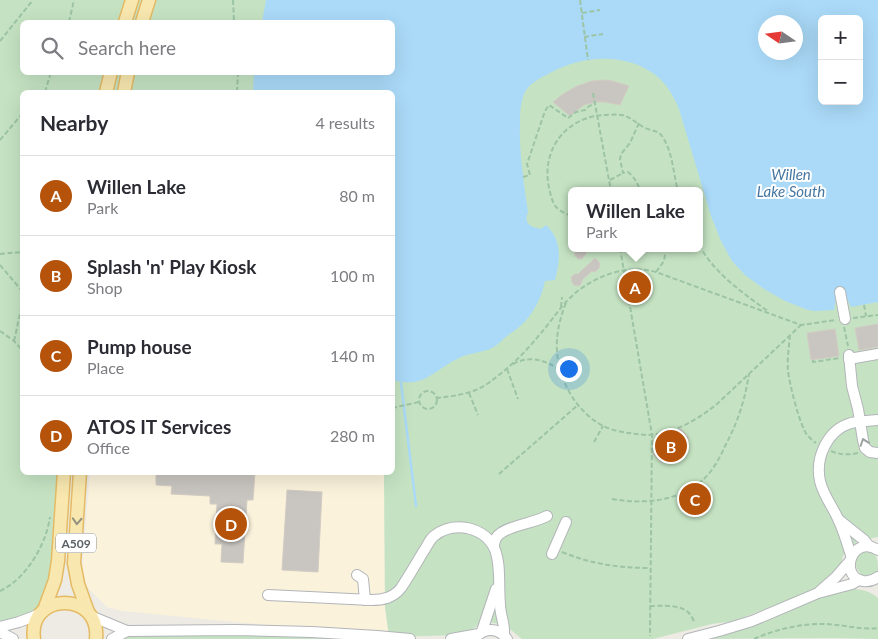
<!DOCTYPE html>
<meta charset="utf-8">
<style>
:root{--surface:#fff;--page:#f7f7f7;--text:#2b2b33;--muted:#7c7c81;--line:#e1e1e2;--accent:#b45309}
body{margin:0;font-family:Lato,sans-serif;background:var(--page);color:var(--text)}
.controls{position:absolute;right:15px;top:15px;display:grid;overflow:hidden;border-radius:8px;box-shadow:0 5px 20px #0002}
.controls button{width:45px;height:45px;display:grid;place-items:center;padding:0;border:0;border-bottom:1px solid var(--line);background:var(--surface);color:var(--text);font:25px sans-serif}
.compass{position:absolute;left:758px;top:15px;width:45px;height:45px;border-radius:50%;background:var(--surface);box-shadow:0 5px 20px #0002;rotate:283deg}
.you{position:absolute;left:568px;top:368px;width:18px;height:18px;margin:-12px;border:4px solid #fff;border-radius:50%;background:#1a73e8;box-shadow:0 0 0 8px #1a73e833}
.badge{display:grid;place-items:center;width:32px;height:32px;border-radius:50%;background:var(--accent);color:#fff;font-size:16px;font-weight:700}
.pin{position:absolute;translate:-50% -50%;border:2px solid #fff;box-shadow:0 1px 5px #0006}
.popup{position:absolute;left:568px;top:187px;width:135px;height:65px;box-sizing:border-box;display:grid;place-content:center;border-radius:8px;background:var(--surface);filter:drop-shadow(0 1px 4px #0005);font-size:16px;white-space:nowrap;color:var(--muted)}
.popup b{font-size:19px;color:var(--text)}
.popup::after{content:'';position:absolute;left:50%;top:100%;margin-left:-10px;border:10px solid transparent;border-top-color:var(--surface)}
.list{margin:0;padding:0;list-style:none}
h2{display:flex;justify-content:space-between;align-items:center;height:65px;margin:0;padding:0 20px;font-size:21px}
h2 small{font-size:16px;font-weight:400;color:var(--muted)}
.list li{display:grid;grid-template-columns:32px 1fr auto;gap:15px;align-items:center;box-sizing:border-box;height:80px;padding:0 20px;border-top:1px solid var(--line)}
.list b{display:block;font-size:19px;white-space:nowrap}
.list p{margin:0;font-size:16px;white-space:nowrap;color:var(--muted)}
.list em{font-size:16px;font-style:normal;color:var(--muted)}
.icon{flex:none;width:28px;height:28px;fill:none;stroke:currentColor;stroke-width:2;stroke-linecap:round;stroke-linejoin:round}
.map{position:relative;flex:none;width:878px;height:639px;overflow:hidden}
.search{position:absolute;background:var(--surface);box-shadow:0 5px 20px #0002;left:20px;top:20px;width:375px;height:55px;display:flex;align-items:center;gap:12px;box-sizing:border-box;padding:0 18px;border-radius:8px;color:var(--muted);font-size:19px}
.panel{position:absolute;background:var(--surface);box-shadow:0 5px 20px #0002;left:20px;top:90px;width:375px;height:385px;border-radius:8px}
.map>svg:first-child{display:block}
</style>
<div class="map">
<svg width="878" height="639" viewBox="0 0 878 639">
<rect width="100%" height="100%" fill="#edebe4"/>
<polygon fill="#fbf2dc" points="90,473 384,473 385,607 389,637 122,611 107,607 81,581"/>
<g fill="#c5e3c3" fill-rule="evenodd">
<path d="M0 0H878V537L858 541 851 547 843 556 841 564 833 574 813 589 792 599 734 621 712 624 653 639H522L511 630 498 624 481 620 476 627 471 630 458 635 392 637 398 639H120L130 635 235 630 389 636 385 607 384 473 392 472V92H22V472L64 473 58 561 44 610 0 627ZM822 19H859V101H822ZM22 22H392V72H22ZM766 22H796V52H766ZM571 191H699V248H571Z"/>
<path d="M870 551C878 556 878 561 878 571 861 590 842 553 870 551Z"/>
<path d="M851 589C862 589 870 591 878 598V639L834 638 706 639 759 624 828 594Z"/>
</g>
<path fill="#aadaf8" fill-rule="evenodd" d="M266 0H878V302L851 307 843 291 837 292 834 310 815 311 808 310 785 301 764 289 745 275 732 261 721 241 711 216 679 109C674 97 668 86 658 77 627 52 583 55 550 73 540 78 528 84 524 94 520 104 520 115 520 125 519 154 524 183 528 212 523 224 531 227 541 229L546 225C563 241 560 260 555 280L545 281C542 297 532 317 519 327 515 331 510 333 507 336 501 341 498 345 492 348 481 353 469 353 459 358 434 370 424 389 393 380L392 92H253L254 73 392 72V22H262ZM822 19H859V101H822ZM766 22H796V52H766Z"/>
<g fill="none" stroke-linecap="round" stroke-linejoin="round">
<polyline stroke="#aadaf8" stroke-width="2.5" points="401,383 416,506"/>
</g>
<g fill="#c9c6c1" stroke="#d2ccc3">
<polygon points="603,80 613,81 629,86 620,105 605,102 596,102 584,105 570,116 553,102 563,94 577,86 592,81"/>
<polygon points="574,248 590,248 582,259 578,259 575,256"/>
<polygon points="595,258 600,263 599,268 595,272 592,271 582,280 582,283 579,286 574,285 572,282 571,277 575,274 578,274"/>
<polygon points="878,324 878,347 859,350 855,328"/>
<polygon points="835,329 839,356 811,360 807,333"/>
<polygon points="680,428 689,438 662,463 653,454"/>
<polygon points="156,472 255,472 253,500 247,500 243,563 221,562 222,544 215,544 217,504 210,504 210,496 171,494 172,486 156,485"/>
<polygon points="287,490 322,492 318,572 282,570"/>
<polygon points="695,492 702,502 694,507 687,497"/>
</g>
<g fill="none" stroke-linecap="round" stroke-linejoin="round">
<defs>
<g id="minor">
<polyline points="840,292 845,319"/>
<polyline points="849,355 852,386 858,409 863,440 865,448 870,452 878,453"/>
<polyline points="849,359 878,354"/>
<polyline points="839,520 864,540 869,546"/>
<path d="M494 547C494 541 496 536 501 533 512 525 534 523 547 516"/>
<path d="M878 550C852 534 838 576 863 581 869 582 873 581 878 577"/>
<polyline points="552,554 566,522"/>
<path d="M851 555C847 544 844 531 838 519 833 507 823 495 820 481 815 458 827 430 851 423 860 421 869 421 878 420"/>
<polyline points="357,575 363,579 365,600"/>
<polyline points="820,591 836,577 849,562"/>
<path d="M268 595 371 600C383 600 393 598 401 588 409 576 416 564 423 552 427 547 429 540 434 536 444 528 455 526 467 528 507 537 497 574 500 604 500 615 505 624 504 634"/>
<polyline points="91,616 127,631 235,630 312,632 377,636 410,639"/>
<polyline points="0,627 19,622 40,614"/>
<polyline points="482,631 496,589"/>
<polyline points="0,632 13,639"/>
<polyline points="112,639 127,631"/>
<polyline points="451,639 479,634"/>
<path d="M475 639C483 627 498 627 507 639"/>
<polyline points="688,639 719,631 752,621 818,593 852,584 859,580"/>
</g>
<g id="major">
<polyline points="125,22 132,0"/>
<polyline points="142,22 149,0"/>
<polyline points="106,92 111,72"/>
<polyline points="124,92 128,72"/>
<polyline points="80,472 74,563 78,584 88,612"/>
<polyline points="44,610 55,580 58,561 64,472"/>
<path d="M34 639C27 592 101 590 96 639"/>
</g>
</defs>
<use href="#minor" stroke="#b2b5b8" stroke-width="12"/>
<use href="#major" stroke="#e5ba65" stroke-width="15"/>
<g stroke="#9cc4a5" stroke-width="2" stroke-dasharray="5 2.5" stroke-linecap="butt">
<polyline points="233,0 234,22"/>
<polyline points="580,0 588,60"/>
<polyline points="582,13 600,10"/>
<polyline points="69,22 74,0"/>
<polyline points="584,37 603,34"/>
<polyline points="0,41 33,0"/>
<polyline points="45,92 51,72"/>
<polyline points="237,92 238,72"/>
<polyline points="593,93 611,191"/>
<path d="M639 123 630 143 621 154 620 159 623 173 628 172C634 177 638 183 640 191"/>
<polyline points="0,140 22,114"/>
<polyline points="523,177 530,175 527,164 545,111 549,105 568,118 576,112 585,110 588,107 595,103"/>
<polyline points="610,180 623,173"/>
<path d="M571 216C567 214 562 212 558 209 552 204 551 195 549 188 541 150 565 118 603 115 609 115 616 114 622 115 631 117 637 124 645 128 651 131 658 130 662 136 673 152 673 173 678 191"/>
<path d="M699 245C715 274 743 293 769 312"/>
<polyline points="620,248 652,435 650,636"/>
<polyline points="0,254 22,252"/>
<polyline points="0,265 22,291"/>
<path d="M656 272C662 264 668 258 663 248"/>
<path d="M566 303C553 335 553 364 571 395 579 408 590 419 603 426 611 430 621 432 629 433 636 434 642 435 648 435 675 433 697 420 717 404L801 325"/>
<polyline points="864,305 866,316"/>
<polyline points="561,307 562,297"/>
<polyline points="853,318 878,315"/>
<polyline points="844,327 848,346"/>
<polyline points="0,331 14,341 22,350"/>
<path d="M790 335C789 347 787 359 788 371 790 386 799 423 807 435 810 438 813 441 816 443"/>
<polyline points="14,341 22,305"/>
<polyline points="813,360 813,362 840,358"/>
<path d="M513 364C530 355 545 360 560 370"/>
<polyline points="507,369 518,399"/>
<circle cx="428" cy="400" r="9"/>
<polyline points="469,393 478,415"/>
<path d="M436 398C454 396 472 394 487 384 507 370 525 353 540 334 549 324 557 312 566 302 588 278 624 263 656 272L801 325 836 320"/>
<polyline points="392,408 419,402"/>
<polyline points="594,442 603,426"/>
<path d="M831 451C840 455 849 455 858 453"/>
<polyline points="499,474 578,405"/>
<path d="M612 499C647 505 688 501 711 471 717 463 722 453 726 444 738 422 745 399 749 374"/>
<path d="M562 552C591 564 619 568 650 568"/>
<path d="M0 591C26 579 46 545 50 517"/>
<path d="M650 606C661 606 678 604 688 612 691 615 693 619 695 623"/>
<path d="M754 639C776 629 803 623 827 624 844 625 861 630 878 628"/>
</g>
<use href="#minor" stroke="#fff" stroke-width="10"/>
<use href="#major" stroke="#f8e8af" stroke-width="12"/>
</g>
<defs><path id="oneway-chevron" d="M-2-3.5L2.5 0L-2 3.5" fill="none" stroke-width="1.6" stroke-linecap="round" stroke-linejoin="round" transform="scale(1.25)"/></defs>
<use stroke="#9da0a1" href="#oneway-chevron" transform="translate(864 442) rotate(-109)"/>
<use stroke="#93907e" href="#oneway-chevron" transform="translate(77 521) rotate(93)"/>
<g text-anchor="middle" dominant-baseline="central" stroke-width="4" stroke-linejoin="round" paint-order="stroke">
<rect fill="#fff" stroke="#8d9092" stroke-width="1" x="56" y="533.5" width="40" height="19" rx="4"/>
<g font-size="12" font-weight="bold" fill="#5c6063">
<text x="76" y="543">A509</text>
</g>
<g font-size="15" font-style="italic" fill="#4676a0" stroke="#fff">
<text x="791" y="174">Willen<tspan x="791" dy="17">Lake South</tspan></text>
</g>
</g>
</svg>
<div class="controls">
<button>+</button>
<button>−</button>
</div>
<svg class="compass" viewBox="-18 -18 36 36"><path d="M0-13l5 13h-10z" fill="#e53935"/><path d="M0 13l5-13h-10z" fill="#7c7c81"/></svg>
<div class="you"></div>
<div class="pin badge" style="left:635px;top:287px">A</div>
<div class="popup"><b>Willen Lake</b>Park</div>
<div class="pin badge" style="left:671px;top:446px">B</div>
<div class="pin badge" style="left:695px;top:499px">C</div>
<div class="pin badge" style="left:231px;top:524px">D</div>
<div class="search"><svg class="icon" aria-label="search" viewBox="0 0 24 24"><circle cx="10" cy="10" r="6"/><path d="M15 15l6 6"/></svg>Search here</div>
<section class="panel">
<h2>Nearby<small>4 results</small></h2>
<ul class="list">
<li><span class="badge">A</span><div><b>Willen Lake</b><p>Park</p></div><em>80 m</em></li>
<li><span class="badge">B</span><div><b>Splash 'n' Play Kiosk</b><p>Shop</p></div><em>100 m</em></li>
<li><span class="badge">C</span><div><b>Pump house</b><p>Place</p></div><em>140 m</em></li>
<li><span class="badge">D</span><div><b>ATOS IT Services</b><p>Office</p></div><em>280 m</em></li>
</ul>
</section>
</div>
